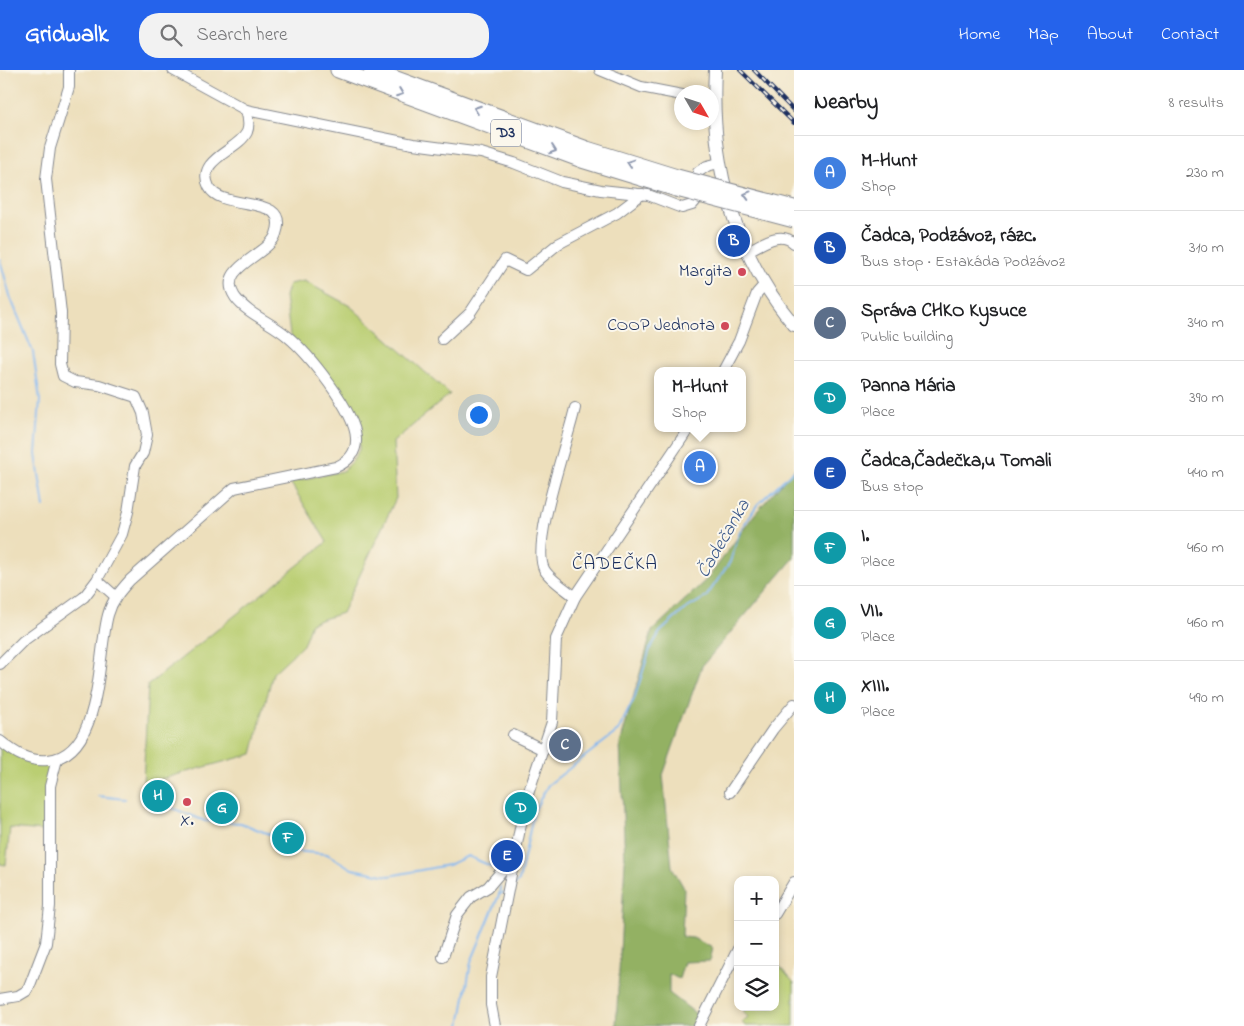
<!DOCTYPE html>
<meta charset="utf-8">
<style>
:root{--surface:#fff;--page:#f2f2f2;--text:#202124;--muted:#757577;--line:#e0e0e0;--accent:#2563eb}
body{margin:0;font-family:"Indie Flower",sans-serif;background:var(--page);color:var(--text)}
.controls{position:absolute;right:15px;bottom:15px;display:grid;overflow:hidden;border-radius:10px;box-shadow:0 2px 8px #0003}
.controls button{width:45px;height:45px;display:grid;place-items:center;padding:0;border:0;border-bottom:1px solid var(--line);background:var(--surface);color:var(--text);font:25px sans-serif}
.compass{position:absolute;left:674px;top:15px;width:45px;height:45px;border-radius:50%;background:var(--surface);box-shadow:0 2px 8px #0003;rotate:129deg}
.you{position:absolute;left:478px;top:344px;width:18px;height:18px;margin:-12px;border:4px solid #fff;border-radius:50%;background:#1a73e8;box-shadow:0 0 0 8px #1a73e833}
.badge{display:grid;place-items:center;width:32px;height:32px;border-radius:50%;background:var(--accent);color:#fff;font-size:16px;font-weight:700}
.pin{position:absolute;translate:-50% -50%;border:2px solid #fff;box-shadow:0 1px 5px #0006}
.popup{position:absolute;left:654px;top:297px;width:92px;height:65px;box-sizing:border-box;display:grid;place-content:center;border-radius:10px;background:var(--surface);filter:drop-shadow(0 1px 4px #0005);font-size:16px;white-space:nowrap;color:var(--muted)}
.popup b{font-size:19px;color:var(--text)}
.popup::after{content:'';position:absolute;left:50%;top:100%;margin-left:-10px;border:10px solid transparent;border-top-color:var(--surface)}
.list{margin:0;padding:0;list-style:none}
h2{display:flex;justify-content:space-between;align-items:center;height:65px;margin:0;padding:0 20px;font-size:21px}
h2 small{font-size:16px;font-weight:400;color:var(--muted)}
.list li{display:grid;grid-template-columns:32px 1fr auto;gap:15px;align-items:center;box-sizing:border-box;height:75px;padding:0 20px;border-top:1px solid var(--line)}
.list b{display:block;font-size:19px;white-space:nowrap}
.list p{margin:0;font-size:16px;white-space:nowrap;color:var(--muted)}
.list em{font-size:16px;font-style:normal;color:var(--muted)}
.icon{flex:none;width:28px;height:28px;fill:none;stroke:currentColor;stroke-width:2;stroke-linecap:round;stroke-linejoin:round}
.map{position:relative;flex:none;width:794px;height:956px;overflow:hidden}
header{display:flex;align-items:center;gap:30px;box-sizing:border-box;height:70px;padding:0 25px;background:var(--accent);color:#fff}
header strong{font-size:24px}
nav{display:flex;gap:28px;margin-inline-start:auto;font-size:18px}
.search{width:350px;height:45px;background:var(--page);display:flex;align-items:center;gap:12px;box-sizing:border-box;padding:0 18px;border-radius:20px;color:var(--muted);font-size:19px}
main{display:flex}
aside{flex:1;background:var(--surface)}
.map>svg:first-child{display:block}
</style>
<header>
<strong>Gridwalk</strong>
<div class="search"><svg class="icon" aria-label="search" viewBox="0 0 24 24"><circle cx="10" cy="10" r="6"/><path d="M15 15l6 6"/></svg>Search here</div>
<nav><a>Home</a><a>Map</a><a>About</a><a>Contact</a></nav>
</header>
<main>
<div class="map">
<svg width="794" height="956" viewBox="0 0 794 956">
<rect width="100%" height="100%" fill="#fbf7ec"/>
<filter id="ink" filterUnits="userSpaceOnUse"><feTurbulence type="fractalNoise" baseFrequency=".02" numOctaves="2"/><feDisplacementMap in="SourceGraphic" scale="10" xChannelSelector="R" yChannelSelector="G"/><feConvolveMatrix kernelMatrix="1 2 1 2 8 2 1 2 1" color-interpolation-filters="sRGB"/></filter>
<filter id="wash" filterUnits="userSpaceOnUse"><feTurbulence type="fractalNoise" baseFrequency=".0096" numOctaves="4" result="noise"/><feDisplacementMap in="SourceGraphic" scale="20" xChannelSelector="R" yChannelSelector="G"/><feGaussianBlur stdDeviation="1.12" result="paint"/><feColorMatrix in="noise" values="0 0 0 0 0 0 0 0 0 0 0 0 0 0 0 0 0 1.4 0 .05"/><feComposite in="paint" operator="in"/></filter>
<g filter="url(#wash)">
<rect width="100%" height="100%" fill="#eddfbc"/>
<g fill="#bace72" stroke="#6a7e68">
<polygon points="304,211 350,236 450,324 393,372 396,428 342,543 311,553 303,575 273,603 252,684 143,714 148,615 327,472 290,412 343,401 352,392 359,380 360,361 350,344 290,265 285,226 289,214"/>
<polygon points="0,675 49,694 44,761 10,758 6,795 0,794"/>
<polygon points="775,891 794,913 794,956 745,956 742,952 748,947 743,942 747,937 775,937"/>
</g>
<polygon fill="#93b164" stroke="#577061" points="794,399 794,488 702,596 663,705 672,797 684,818 682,867 693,868 713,878 710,891 684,892 679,909 669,904 669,923 699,946 696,956 616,956 625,791 620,674 652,561 709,507 754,445"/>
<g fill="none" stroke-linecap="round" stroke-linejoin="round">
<g stroke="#82b7f0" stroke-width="2">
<polyline points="0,190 11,229 33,282 40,330 36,384 44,437"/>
<polyline points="98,726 125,729"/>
<polyline points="150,732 162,734 205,751 241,753 269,764 294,781 327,784 352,799 389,806 448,795 468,786 493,797"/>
<polyline points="514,815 519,811 534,741 548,715 618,661 634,629 650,579 660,562 684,540 706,527 730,492 740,461 757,435 794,400"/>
<polyline points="499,825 500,817"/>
<polyline points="460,956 471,892 499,825 504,822"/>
</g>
</g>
</g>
<g filter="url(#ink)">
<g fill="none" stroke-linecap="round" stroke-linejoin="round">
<defs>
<g id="minor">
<polyline points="173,0 246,40 413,74 481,83 514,93 562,112 601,120 648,125 682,138 692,135 698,128 698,102 707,96 719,93"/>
<polyline points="600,0 641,17 682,25"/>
<path d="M748 181C762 174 780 160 794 173"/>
<polyline points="442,269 470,243 505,190 526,200 558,174 617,143 642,124"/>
<polyline points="723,301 739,271 757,223 765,214"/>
<polyline points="97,510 115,526"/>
<path d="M575 527C566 519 549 509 544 499 531 473 568 370 575 338"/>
<polyline points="0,594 23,571 84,527 97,510 122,464 128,442 135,396 143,383 147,365 143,343 136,327 99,315 75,312 63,306 60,294 61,243 46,109 50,78 69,17 69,0"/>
<polyline points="513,665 544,680"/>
<path d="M0 671C15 683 28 692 48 690 103 685 97 585 108 545 112 530 120 521 130 510L234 418 336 397C348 392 357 382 356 368 355 341 308 283 287 266 271 252 247 244 235 227 215 197 269 186 276 164 291 122 222 143 209 117 195 89 238 81 247 62 250 55 248 47 246 40"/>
<polyline points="730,722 773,659 794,634"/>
<polyline points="775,844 794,812"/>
<polyline points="443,887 457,845 471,827 488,817 505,797 512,795"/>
<polyline points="0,929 18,926 28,920 46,873 50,836 50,716 57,689"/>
<polyline points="495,956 491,935 491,907 525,733 552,652 556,569 575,527 689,358"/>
<polyline points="699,956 738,879"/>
</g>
<path id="major" d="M715 0C710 93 733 182 794 255"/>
<g id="highway">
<polyline points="338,0 582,90 677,119"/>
<polyline points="372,0 587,79 677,107"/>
</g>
</defs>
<use href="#minor" stroke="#84878d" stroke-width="12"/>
<use href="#major" stroke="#84878d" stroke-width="14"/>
<use href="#highway" stroke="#84878d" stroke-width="17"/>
<use href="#minor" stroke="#fff" stroke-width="10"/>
<use href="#major" stroke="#fff" stroke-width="12"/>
<use href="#highway" stroke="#fff" stroke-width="15"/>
<defs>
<g id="rail">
<polyline points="740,0 794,53"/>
<polyline points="754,0 794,41"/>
</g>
</defs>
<use href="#rail" stroke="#1b2f5e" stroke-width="4"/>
<use href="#rail" stroke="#fbf7ec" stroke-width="2" stroke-dasharray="5.5" stroke-linecap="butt"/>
<defs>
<g id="highway-bridge">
<polyline points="677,107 794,138"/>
<polyline points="677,119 794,150"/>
</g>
</defs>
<use href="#highway-bridge" stroke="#84878d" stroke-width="17" stroke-linecap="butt"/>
<use href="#highway-bridge" stroke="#fff" stroke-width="15"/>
</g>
<defs><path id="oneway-chevron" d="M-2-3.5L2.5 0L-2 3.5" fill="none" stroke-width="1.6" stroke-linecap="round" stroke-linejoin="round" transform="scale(1.25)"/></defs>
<g stroke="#8d97ae">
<use href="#oneway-chevron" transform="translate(400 23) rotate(21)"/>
<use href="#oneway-chevron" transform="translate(477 39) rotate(-160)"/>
<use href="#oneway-chevron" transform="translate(553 80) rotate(19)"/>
<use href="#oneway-chevron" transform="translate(630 93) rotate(-162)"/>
<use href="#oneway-chevron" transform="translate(747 125) rotate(-165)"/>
</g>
</g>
<g fill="#d1495b" stroke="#fbf7ec" stroke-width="2">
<circle cx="742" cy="202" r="5"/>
<circle cx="725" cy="256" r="5"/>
<circle cx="187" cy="732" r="5"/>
</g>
<g text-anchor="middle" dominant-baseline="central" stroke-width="4" stroke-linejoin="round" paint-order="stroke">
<rect fill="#fbf7ec" stroke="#5e6b89" stroke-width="1" x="491" y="49.5" width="30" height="27" rx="4"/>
<g font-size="16" font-weight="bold" fill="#1b2f5e">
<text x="506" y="63">D3</text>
</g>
<g font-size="18" fill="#1b2f5e" stroke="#fbf7ec" text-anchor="end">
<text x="732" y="202">Margita</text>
<text x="715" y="256">COOP Jednota</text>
<text x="187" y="751" text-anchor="middle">X.</text>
</g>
<g font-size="19" font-style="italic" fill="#3a588a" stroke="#fbf7ec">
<text transform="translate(724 469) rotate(-60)">Čadečanka</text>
</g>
<g font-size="19" letter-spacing="1" fill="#1b2f5e" stroke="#fbf7ec">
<text x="615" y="494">ČADEČKA</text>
</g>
</g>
</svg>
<div class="controls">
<button>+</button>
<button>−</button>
<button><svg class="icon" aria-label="layers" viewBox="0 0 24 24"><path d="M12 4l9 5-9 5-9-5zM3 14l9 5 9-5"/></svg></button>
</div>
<svg class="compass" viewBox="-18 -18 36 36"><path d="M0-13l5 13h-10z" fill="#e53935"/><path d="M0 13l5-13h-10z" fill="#757577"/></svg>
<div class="you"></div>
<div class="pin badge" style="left:700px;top:397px;background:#3f7fe0">A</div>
<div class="popup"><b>M-Hunt</b>Shop</div>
<div class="pin badge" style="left:734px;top:171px;background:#1a4fb4">B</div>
<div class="pin badge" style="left:565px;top:675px;background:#5c6f8a">C</div>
<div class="pin badge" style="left:521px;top:738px;background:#0f9aa8">D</div>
<div class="pin badge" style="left:507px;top:786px;background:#1a4fb4">E</div>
<div class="pin badge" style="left:288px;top:768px;background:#0f9aa8">F</div>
<div class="pin badge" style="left:222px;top:738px;background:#0f9aa8">G</div>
<div class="pin badge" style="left:158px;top:726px;background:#0f9aa8">H</div>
</div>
<aside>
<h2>Nearby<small>8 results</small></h2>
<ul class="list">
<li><span class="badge" style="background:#3f7fe0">A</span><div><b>M-Hunt</b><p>Shop</p></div><em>230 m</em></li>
<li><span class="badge" style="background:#1a4fb4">B</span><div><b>Čadca, Podzávoz, rázc.</b><p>Bus stop · Estakáda Podzávoz</p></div><em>310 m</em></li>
<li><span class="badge" style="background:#5c6f8a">C</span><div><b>Správa CHKO Kysuce</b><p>Public building</p></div><em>340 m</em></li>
<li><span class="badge" style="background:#0f9aa8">D</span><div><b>Panna Mária</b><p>Place</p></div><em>390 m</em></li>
<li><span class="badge" style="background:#1a4fb4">E</span><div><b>Čadca,Čadečka,u Tomali</b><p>Bus stop</p></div><em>440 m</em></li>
<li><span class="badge" style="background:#0f9aa8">F</span><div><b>I.</b><p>Place</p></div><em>460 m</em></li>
<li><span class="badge" style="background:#0f9aa8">G</span><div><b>VII.</b><p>Place</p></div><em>460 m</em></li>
<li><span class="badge" style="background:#0f9aa8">H</span><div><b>XIII.</b><p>Place</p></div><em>490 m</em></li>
</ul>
</aside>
</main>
